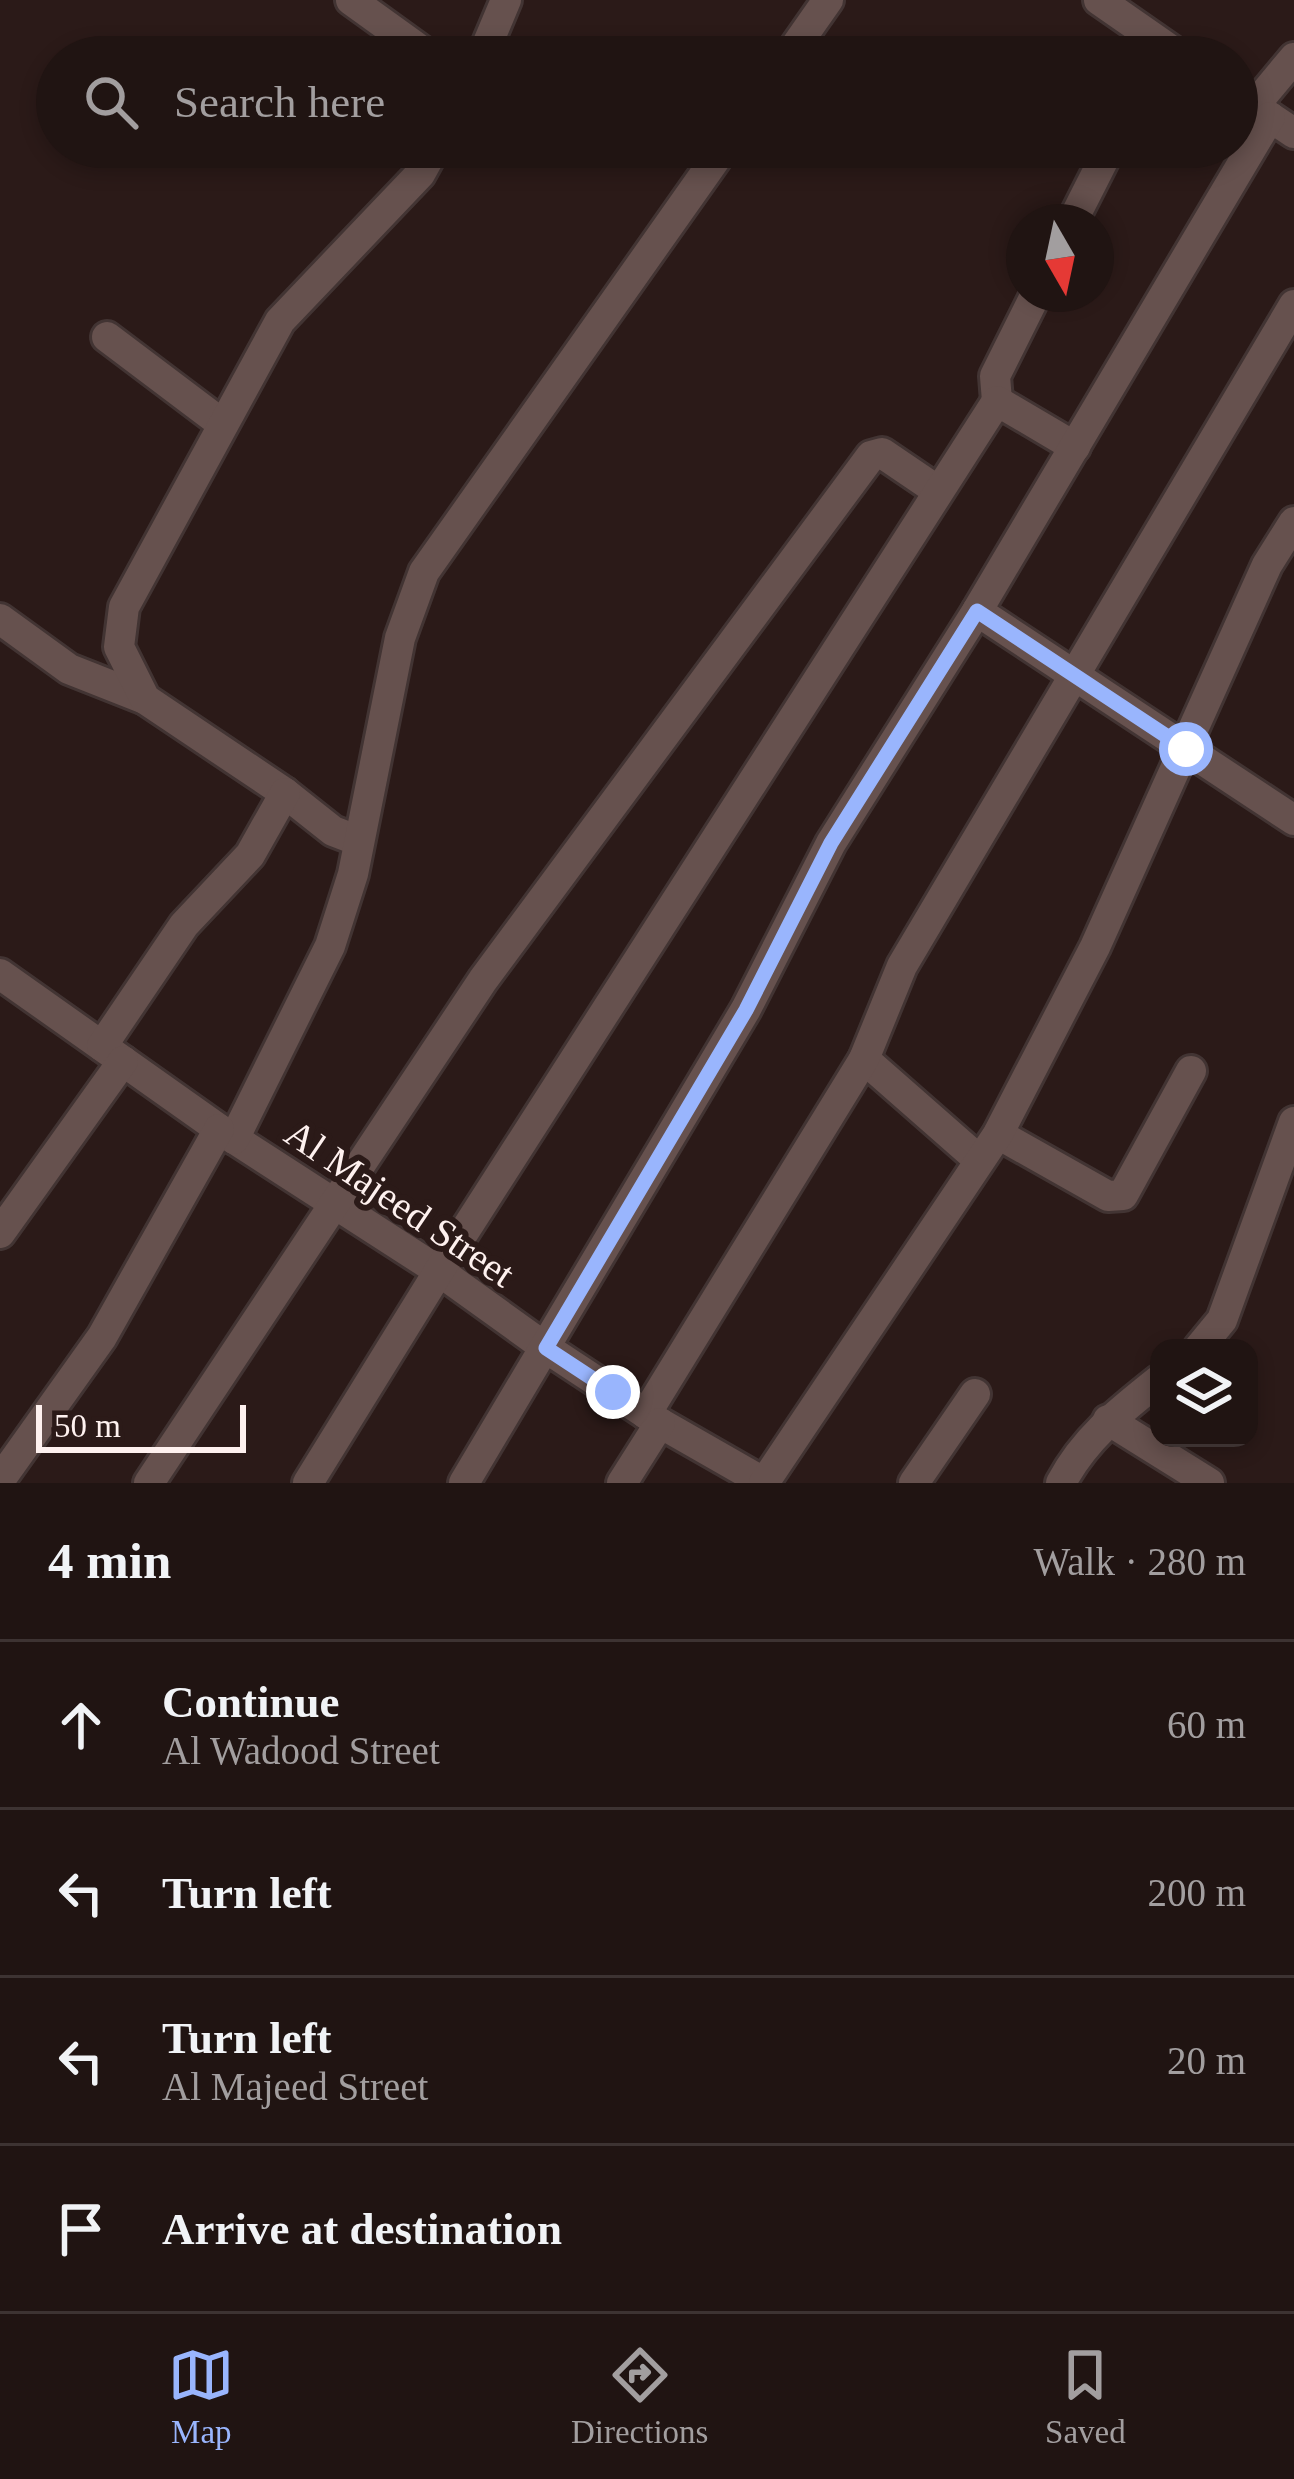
<!DOCTYPE html>
<meta charset="utf-8">
<style>
:root{--surface:#201412;--page:#2d2120;--text:#f1f3f6;--muted:#a29e9f;--line:#3d3332;--accent:#99b5fd}
body{margin:0;font-family:Georgia,serif;background:var(--page);color:var(--text)}
.controls{position:absolute;right:36px;bottom:36px;display:grid;overflow:hidden;border-radius:24px;box-shadow:0 6px 18px #0003}
.controls button{width:108px;height:108px;display:grid;place-items:center;padding:0;border:0;border-bottom:3px solid var(--line);background:var(--surface);color:var(--text);font:60px sans-serif}
.compass{position:absolute;left:1006px;top:204px;width:108px;height:108px;border-radius:50%;background:var(--surface);box-shadow:0 6px 18px #0003;rotate:171deg}
.scale{position:absolute;left:36px;bottom:30px;width:210px;box-sizing:border-box;padding-left:12px;border:6px solid #fef1ef;border-top:0;font-size:33px;line-height:42px;white-space:nowrap;color:#fef1ef;-webkit-text-stroke:9px #2b1a18;paint-order:stroke}
.stop{position:absolute;width:36px;height:36px;margin:-27px;border:9px solid #99b5fd;border-radius:50%;background:#fff}
.stop.end{background:#99b5fd;border-color:#fff;box-shadow:0 3px 12px #0008}
.list{margin:0;padding:0;list-style:none}
h2{display:flex;justify-content:space-between;align-items:center;height:156px;margin:0;padding:0 48px;font-size:51px}
h2 small{font-size:39px;font-weight:400;color:var(--muted)}
.list li{display:grid;grid-template-columns:78px 1fr auto;gap:36px;align-items:center;box-sizing:border-box;height:168px;padding:0 48px;border-top:3px solid var(--line)}
.list b{display:block;font-size:45px;white-space:nowrap}
.list p{margin:0;font-size:39px;white-space:nowrap;color:var(--muted)}
.list em{font-size:39px;font-style:normal;color:var(--muted)}
.icon{flex:none;width:66px;height:66px;fill:none;stroke:currentColor;stroke-width:2;stroke-linecap:round;stroke-linejoin:round}
.map{position:relative;flex:none;width:1294px;height:1483px;overflow:hidden}
.search{position:absolute;background:var(--surface);box-shadow:0 6px 18px #0003;left:36px;right:36px;top:36px;height:132px;display:flex;align-items:center;gap:30px;box-sizing:border-box;padding:0 42px;border-radius:66px;color:var(--muted);font-size:45px}
.sheet{height:828px;background:var(--surface)}
nav{display:flex;justify-content:space-around;align-items:center;box-sizing:border-box;height:168px;border-top:3px solid var(--line);background:var(--surface);font-size:33px;color:var(--muted)}
nav a{display:grid;justify-items:center;gap:6px}
nav .on{color:var(--accent)}
.map>svg:first-child{display:block}
</style>
<div class="map">
<svg width="1294" height="1483" viewBox="0 0 1294 1483">
<rect width="100%" height="100%" fill="#2b1a18"/>
<g fill="none" stroke-linecap="round" stroke-linejoin="round">
<defs>
<g id="minor">
<polyline points="351,0 430,57"/>
<polyline points="1099,0 1181,57"/>
<polyline points="482,57 506,0"/>
<polyline points="788,57 828,0"/>
<polyline points="1237,95 1294,133"/>
<polyline points="1254,106 1294,58"/>
<polyline points="1072,222 1110,147"/>
<polyline points="107,337 221,423"/>
<polyline points="997,401 995,376 1036,294"/>
<polyline points="977,611 1294,820"/>
<polyline points="0,619 69,669 145,699"/>
<polyline points="359,841 333,831 285,793 145,699 119,647 124,607 280,321 420,174 435,147"/>
<polyline points="0,974 219,1129 439,1271 546,1348 660,1423 765,1483"/>
<polyline points="102,1046 184,925 250,855 285,793"/>
<polyline points="864,1059 979,1160"/>
<polyline points="998,1134 1108,1196 1123,1195 1191,1071"/>
<polyline points="234,1139 330,946 353,874 400,638 424,572 724,147"/>
<polyline points="0,1233 123,1061"/>
<polyline points="1199,1348 1222,1320 1294,1122"/>
<polyline points="646,1414 864,1059 902,966 1294,305"/>
<polyline points="1108,1420 1209,1483"/>
<polyline points="0,1480 102,1337 219,1129"/>
<polyline points="149,1483 483,980 871,456 882,453 938,491"/>
<polyline points="308,1483 439,1271 997,401 1075,447"/>
<polyline points="464,1483 746,1009 831,843 977,611 1270,117"/>
<polyline points="622,1483 660,1423"/>
<polyline points="764,1483 998,1134 1095,947 1267,565 1294,522"/>
<polyline points="914,1483 975,1394"/>
<path d="M1061 1483C1085 1438 1120 1411 1159 1380"/>
</g>
</defs>
<use href="#minor" stroke="#423433" stroke-width="36"/>
<use href="#minor" stroke="#66514e" stroke-width="30"/>
</g>
<g fill="none" stroke-linecap="round" stroke-linejoin="round">
<polyline stroke="#99b5fd" stroke-width="15" points="613,1392 546,1348 746,1010 831,843 977,611 1186,749"/>
</g>
<g text-anchor="middle" dominant-baseline="central" stroke-width="12" stroke-linejoin="round" paint-order="stroke">
<g font-size="39" fill="#fef1ef" stroke="#2b1a18">
<text transform="translate(400 1203) rotate(34)">Al Majeed Street</text>
</g>
</g>
</svg>
<div class="controls">
<button><svg class="icon" aria-label="layers" viewBox="0 0 24 24"><path d="M12 4l9 5-9 5-9-5zM3 14l9 5 9-5"/></svg></button>
</div>
<svg class="compass" viewBox="-18 -18 36 36"><path d="M0-13l5 13h-10z" fill="#e53935"/><path d="M0 13l5-13h-10z" fill="#a29e9f"/></svg>
<div class="scale">50 m</div>
<div class="stop" style="left:1186px;top:749px"></div>
<div class="stop end" style="left:613px;top:1392px"></div>
<div class="search"><svg class="icon" aria-label="search" viewBox="0 0 24 24"><circle cx="10" cy="10" r="6"/><path d="M15 15l6 6"/></svg>Search here</div>
</div>
<section class="sheet">
<h2>4 min<small>Walk · 280 m</small></h2>
<ul class="list">
<li><svg class="icon" aria-label="ahead" viewBox="0 0 24 24"><path d="M12 20V5M6 11l6-6 6 6"/></svg><div><b>Continue</b><p>Al Wadood Street</p></div><em>60 m</em></li>
<li><svg class="icon" aria-label="left" viewBox="0 0 24 24"><path d="M17 20v-9H6M10 6l-5 5 5 5"/></svg><div><b>Turn left</b></div><em>200 m</em></li>
<li><svg class="icon" aria-label="left" viewBox="0 0 24 24"><path d="M17 20v-9H6M10 6l-5 5 5 5"/></svg><div><b>Turn left</b><p>Al Majeed Street</p></div><em>20 m</em></li>
<li><svg class="icon" aria-label="arrive" viewBox="0 0 24 24"><path d="M6 21V4h12l-3 4 3 4H6"/></svg><div><b>Arrive at destination</b></div></li>
</ul>
</section>
<nav>
<a class="on"><svg class="icon" aria-label="map" viewBox="0 0 24 24"><path d="M3 6l6-2 6 2 6-2v14l-6 2-6-2-6 2zM9 4v14M15 6v14"/></svg>Map</a>
<a><svg class="icon" aria-label="directions" viewBox="0 0 24 24"><path d="M12 3l9 9-9 9-9-9zM9 14v-3h6M13 9l2 2-2 2"/></svg>Directions</a>
<a><svg class="icon" aria-label="saved" viewBox="0 0 24 24"><path d="M7 4h10v16l-5-4-5 4z"/></svg>Saved</a>
</nav>
